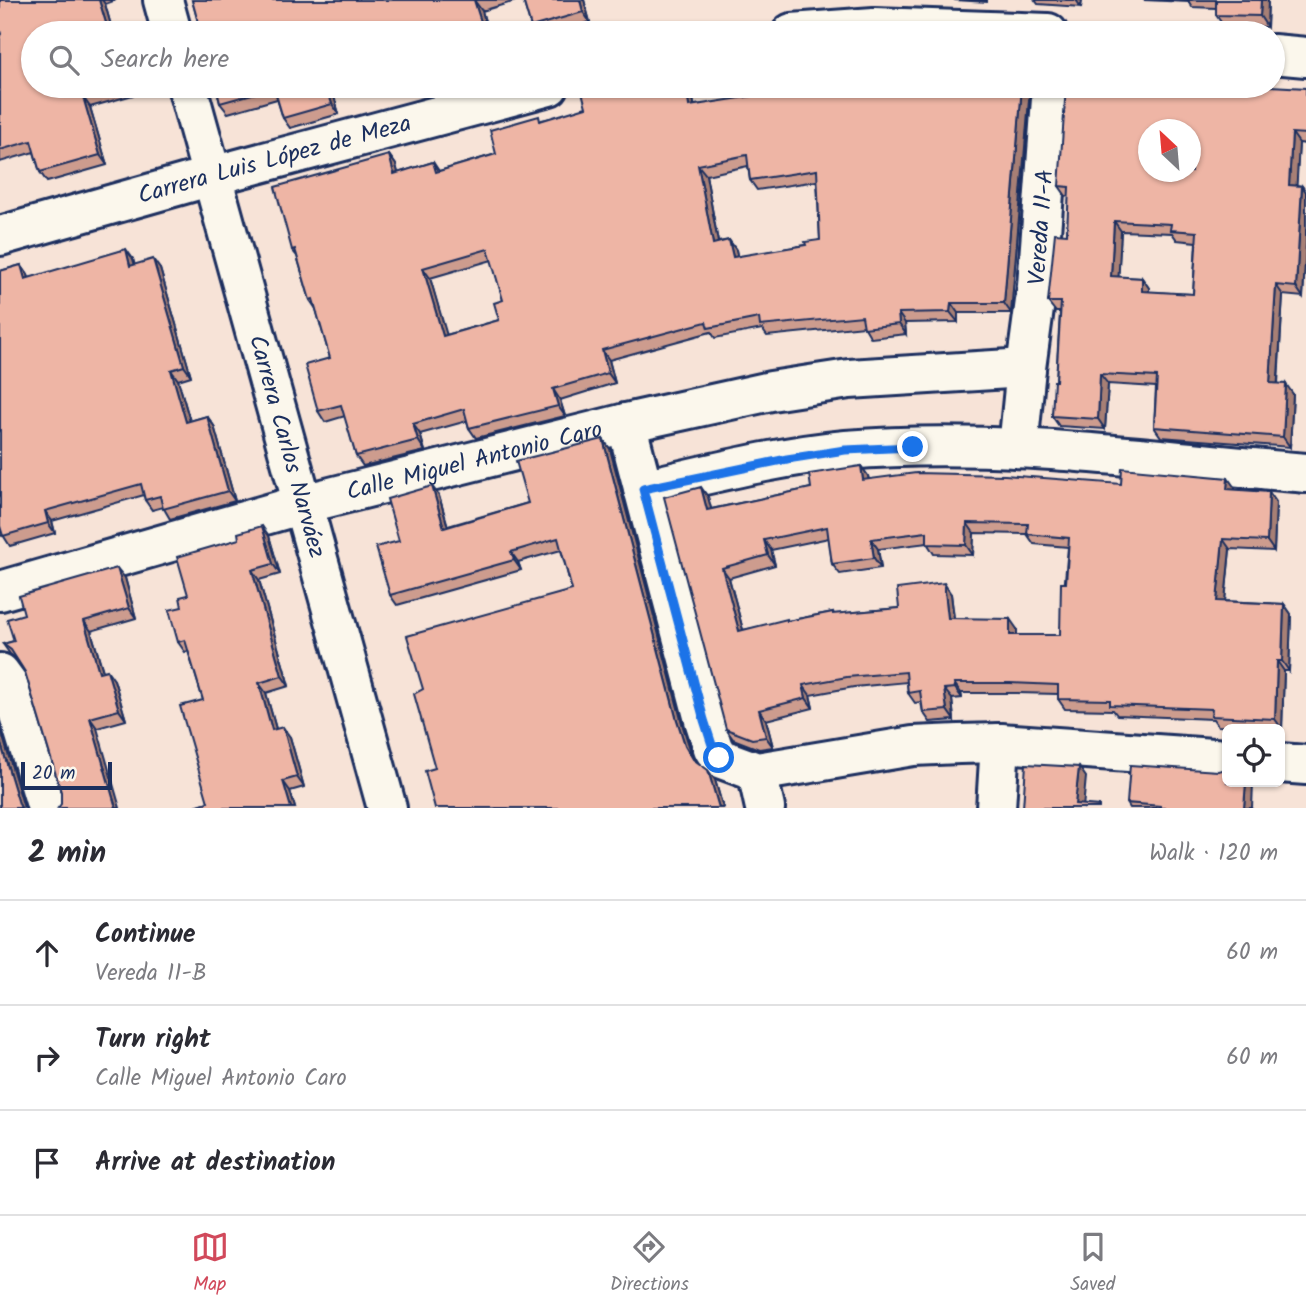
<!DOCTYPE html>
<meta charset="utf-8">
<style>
:root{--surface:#fff;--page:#f2f2f3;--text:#2b2b33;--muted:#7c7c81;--line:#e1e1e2;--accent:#d1495b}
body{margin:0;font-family:Kalam,sans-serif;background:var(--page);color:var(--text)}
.controls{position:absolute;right:21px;bottom:21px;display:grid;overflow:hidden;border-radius:10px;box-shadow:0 2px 5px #0004}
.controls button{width:63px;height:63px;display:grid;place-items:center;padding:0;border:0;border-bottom:2px solid var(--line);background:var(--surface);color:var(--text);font:35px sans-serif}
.compass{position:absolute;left:1138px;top:119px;width:63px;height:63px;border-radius:50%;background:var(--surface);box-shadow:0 2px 5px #0004;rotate:334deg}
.scale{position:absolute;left:21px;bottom:18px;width:91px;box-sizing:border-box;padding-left:7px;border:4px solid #1b2f5e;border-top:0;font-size:19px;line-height:24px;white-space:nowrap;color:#1b2f5e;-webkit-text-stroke:5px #fbf7ec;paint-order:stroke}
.stop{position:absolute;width:21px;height:21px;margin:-16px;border:5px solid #1a73e8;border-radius:50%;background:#fff}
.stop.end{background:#1a73e8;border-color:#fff;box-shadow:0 2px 7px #0008}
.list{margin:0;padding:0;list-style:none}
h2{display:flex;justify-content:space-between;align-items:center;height:91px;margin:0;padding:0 28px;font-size:30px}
h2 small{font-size:23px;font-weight:400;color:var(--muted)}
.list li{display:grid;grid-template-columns:46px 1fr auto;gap:21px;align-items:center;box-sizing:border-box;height:105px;padding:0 28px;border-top:2px solid var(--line)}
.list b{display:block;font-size:26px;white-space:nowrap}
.list p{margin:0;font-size:23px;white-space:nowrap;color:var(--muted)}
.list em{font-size:23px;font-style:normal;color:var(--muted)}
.icon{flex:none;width:38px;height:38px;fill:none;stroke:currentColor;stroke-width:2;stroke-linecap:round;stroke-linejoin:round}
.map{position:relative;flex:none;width:1306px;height:808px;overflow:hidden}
.search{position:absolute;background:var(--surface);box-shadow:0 2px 5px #0004;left:21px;right:21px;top:21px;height:77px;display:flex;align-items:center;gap:18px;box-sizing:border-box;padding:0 24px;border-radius:38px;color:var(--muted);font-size:26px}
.sheet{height:406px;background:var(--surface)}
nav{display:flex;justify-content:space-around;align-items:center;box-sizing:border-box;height:98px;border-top:2px solid var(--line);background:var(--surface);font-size:19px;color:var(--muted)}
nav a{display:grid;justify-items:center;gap:4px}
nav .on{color:var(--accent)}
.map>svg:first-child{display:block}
</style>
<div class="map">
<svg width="1306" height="808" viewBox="0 0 1306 808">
<rect width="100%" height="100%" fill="#f7e3d7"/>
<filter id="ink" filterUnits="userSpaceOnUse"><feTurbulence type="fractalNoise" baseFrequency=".0143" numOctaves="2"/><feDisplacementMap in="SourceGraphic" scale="14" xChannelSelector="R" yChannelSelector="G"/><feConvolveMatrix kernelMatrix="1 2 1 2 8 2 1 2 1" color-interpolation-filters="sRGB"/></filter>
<g filter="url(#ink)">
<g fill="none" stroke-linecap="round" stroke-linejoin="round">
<defs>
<g id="minor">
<polyline points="163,0 172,33"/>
<polyline points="792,33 874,27 1048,33"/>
<polyline points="1273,54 1306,57"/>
<path id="s1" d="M187 86 387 808"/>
<path id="s2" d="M0 236 212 176 549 86"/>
<polyline points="626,423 704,720 713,748 719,758 757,772 913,746 959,744 1000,743 1227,759"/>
<path id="s3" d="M1018 448 1026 368 1037 286 1052 86"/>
<path d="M643 489C710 474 778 456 846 450 999 437 1154 460 1306 473"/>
<path id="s4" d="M0 591 303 504 626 423 771 391 849 379 1026 368"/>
<polyline points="0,673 11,688 47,808"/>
<polyline points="1280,763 1306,765"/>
<polyline points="757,772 765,808"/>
<polyline points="996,808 1000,743"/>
</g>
</defs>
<use href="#minor" stroke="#1b2f5e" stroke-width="44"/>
<use href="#minor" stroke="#fbf7ec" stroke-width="38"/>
</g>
<g fill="#cd9c8e" stroke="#1b2f5e" stroke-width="2" fill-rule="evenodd">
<polygon points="0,0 116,0 105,4 113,33 33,33 33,86 138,86 140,93 90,107 107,165 47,182 40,172 34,152 0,162 0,35 1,34"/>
<polygon points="192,0 519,0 482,11 488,32 484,33 201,33"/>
<polygon points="523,0 584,0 590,22 551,33 535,33 531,27"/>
<polygon points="954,0 987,0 987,2"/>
<polygon points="1035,0 1082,0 1081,7 1038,4"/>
<polygon points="1143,0 1268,0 1267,27 1223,25 1216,15 1216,8 1192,7 1189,2"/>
<polygon points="216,86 331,86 339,114 290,128 283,118 277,99 228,113 220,103"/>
<path d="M691 86 694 105 1030 88 1011 313H958V322L905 323 906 334 871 338 864 326 767 336 762 329 715 338 711 332 609 360 615 383 560 400 565 416 476 438 469 428 467 421 420 434 425 451 363 466 356 456 345 416 325 422 318 411 330 358 316 309 310 300 297 256 292 250 389 155 396 165 398 173 433 162 439 171 496 154 542 120ZM748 166 750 180 757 190 817 181 820 240 806 245 737 257 736 250 729 240 718 242 706 175ZM492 260 503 300 499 320 446 335 430 278Z"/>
<path d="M1306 88V144L1299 143 1296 185 1302 186 1306 192V244L1303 297 1283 295 1278 384 1293 394 1290 447 1161 437 1154 427 1156 387 1108 384 1105 429 1059 426 1052 416 1056 381 1060 312H1056L1048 302 1067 234 1069 196H1066L1059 186ZM1121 231 1172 233 1177 240 1196 242 1193 294 1149 292V288L1142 278 1118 277Z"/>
<polygon points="133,259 134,265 160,269 191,376 178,380 190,421 207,416 214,426 235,501 170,519 163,507 152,510 145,500 144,495 52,521 55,533 10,546 3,535 0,536 0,271 21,265 28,275 29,278"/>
<polygon points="603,439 610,449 683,727 692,755 696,761 715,780 723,808 435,808 435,768 572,590 561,550 518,562 521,570 397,605 390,595 399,541 439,496 448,526 528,503"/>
<path d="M861 466 868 476 869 479 1121 484 1235 488V490L1269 492 1276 502 1274 551 1230 549 1225 601 1284 604 1291 614 1289 671H1284L1282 729 1218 726 1213 719 1117 715 1113 710 1065 709 1058 699V694L1017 693H961L962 698 952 699 954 720 930 722 923 712 921 702 915 703 908 693 907 682 854 687 810 695 813 708 766 720 773 747 759 749 733 739 726 729 708 497 711 509 811 488ZM974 533 1027 534 1034 544 1068 547 1060 635H1017V629L954 618 951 594 899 608 834 614 833 612 743 630 729 578 775 565 771 550 829 538 832 564 840 574 881 568 878 549 927 543 934 554 973 555Z"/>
<polygon points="269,536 280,574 259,580 289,686 266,693 276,729 290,737 304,787 290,791 295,808 189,808 208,802 203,700 188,651 185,652 178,642 182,607 188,595"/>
<polygon points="125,578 136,618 91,631 103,671 114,680 126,720 97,728 61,804 61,792 25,672 17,659 10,654 3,644 14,641 24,614"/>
<polygon points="1127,803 1252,808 1130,808"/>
</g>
<g fill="#a77f74" stroke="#1b2f5e" stroke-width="2">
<polygon points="99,0 102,0 105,4 113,33 109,33"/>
<polygon points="474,0 482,11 488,32 481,22"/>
<polygon points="580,0 584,0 590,22 583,12"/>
<polygon points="1076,0 1082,0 1081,7"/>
<polygon points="1261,0 1268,0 1267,27 1260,16"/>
<polygon points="326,86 331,86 339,114 332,104"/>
<polygon points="686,86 691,86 696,116 689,106"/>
<polygon points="1022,86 1028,86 1030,88 1011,313 1004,303"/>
<polygon points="83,97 90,107 107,165 100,155"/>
<polygon points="1292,133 1299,143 1296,195 1289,185"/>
<polygon points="389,155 396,165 401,184 394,174"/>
<polygon points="698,165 706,175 720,254 713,244"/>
<polygon points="1302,186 1306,192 1306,244 1303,297 1296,287"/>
<polygon points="1114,221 1121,231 1118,286 1111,276"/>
<polygon points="729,240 736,250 740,267 733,257"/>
<polygon points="126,249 133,259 138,276 130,266"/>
<polygon points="153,259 160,269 191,376 184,366"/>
<polygon points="21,265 28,275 32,289 25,279"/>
<polygon points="423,268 430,278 450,346 443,336"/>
<polygon points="1142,278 1149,288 1149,301 1142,291"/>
<polygon points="1276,285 1283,295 1277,393 1270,383"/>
<polygon points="951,303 958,313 958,322 950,312"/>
<polygon points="898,313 905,323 906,334 899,324"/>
<polygon points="602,350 609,360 615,383 608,373"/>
<polygon points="171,370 178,380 193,432 186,422"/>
<polygon points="1100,374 1108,384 1105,429 1098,419"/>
<polygon points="1286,384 1293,394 1290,447 1283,437"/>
<polygon points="553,389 560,400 565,416 558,406"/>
<polygon points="207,416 214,426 235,501 228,491"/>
<polygon points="413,424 420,434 425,451 418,440"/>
<polygon points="603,439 610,449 683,727 692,755 700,769 685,745 676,717"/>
<polygon points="861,466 868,476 870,490 863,480"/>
<polygon points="1228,478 1235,488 1234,499 1227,489"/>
<polygon points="432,486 439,496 451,538 444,528"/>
<polygon points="701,487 708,497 714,520 707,510"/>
<polygon points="1269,492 1276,502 1274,551 1267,541"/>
<polygon points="45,511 52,521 55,533 48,523"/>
<polygon points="967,523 974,533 973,555 966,545"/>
<polygon points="262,526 269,536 280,574 273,564"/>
<polygon points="871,539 878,549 881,568 874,558"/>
<polygon points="1223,539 1230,549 1224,611 1217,601"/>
<polygon points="764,540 771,550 775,565 768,555"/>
<polygon points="511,552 518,562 521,570 514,560"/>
<polygon points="117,568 125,578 136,618 129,608"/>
<polygon points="722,568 729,578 746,641 739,631"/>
<polygon points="252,570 259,580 289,686 282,676"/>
<polygon points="944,583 951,594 955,628 948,618"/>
<polygon points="1284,604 1291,614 1289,671 1282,661"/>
<polygon points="1010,619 1017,629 1017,645 1010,635"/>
<polygon points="84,621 91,631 106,682 99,672"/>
<polygon points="1277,661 1284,671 1282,729 1275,719"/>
<polygon points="107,670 114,680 126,720 119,710"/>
<polygon points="259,683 266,693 279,740 272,730"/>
<polygon points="954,683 961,693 962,698 955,688"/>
<polygon points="803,685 810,695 813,708 806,698"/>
<polygon points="944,689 952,699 954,720 947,710"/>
<polygon points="759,710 766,720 773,747 766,737"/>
<polygon points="90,718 97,728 120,808 116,808"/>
<polygon points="0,727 24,808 21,808 19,804 0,741"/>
<polygon points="283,727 290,737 304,787 297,777"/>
<polygon points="1079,767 1086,777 1083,808 1075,804"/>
<polygon points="708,770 715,780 723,808 719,808"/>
<polygon points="283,781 290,791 295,808 291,808"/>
<polygon points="1246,782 1253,782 1252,808 1244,808"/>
</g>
<g fill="#eeb5a5" stroke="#1b2f5e" stroke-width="2" fill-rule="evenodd">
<polygon points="0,0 99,0 109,33 33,33 33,86 122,86 83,97 100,155 40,172 31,141 0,150 0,35 1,34 0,30"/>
<polygon points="192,0 476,0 474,0 481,22 454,29 455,33 201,33"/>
<polygon points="523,0 580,0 583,12 531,27"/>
<polygon points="1216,0 1261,0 1260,16 1216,15"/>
<polygon points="216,86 326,86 332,104 283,118 274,88 220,103"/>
<path d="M604 86H686L689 106 779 92 834 89V86H1022L1004 303H951L950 312 898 313 899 324 864 328 862 316 760 326 759 318 708 328 706 322 602 350 608 373 553 389 558 406 469 428 464 409 413 424 418 440 356 456 341 405 318 411 305 365 330 358 313 299 310 300 295 249 292 250 275 187 389 155 394 174 433 162 436 172 496 154 490 130 539 116 540 121 586 107 582 92ZM747 155 750 180 817 170 820 240 805 242 806 245 733 257 729 240 713 244 698 165ZM488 249 503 300 494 303 499 320 443 336 423 268Z"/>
<path d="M1066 86H1270L1306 88V134L1292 133 1289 185 1302 186 1296 287 1276 285 1270 383 1286 384 1283 437 1154 427 1157 377 1100 374 1098 419 1052 416 1054 381H1056L1061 302H1048L1055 233 1067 234 1069 187 1059 186ZM1149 130H1191V172H1149ZM1114 221 1171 224 1170 230 1197 232 1193 294 1142 291V278L1111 276Z"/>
<polygon points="126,249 130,266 153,259 184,366 171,370 186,422 207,416 228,491 163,509 160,496 145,500 141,484 45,511 48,523 3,536 0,526 0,271 21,265 25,279"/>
<polygon points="603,439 676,717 685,745 693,759 708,770 719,808 435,808 425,771 435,768 414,694 423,689 407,636 572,590 558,538 511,552 514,560 390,595 376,547 399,541 387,499 432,486 444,528 528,503 516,461"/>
<path d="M861 466 863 480 916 473 1005 475 1121 484 1122 468 1228 478 1227 489 1269 492 1267 541 1223 539 1217 601 1284 604 1282 661H1277L1275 719 1211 716 1212 709 1110 705V700L1058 699V685L1010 683H954L955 688 944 689 947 710 923 712 920 691 908 693 906 672 847 677 803 685 806 698 759 710 766 737 752 739 726 729 664 497 701 487 707 510 811 488 809 474ZM967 523 1028 524 1027 534 1069 538 1066 583H1061L1060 635H1010V619L948 618 944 583 897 589 899 608 833 614V612L787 621V619L739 631 722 568 768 555 764 540 827 527 832 564 874 558 871 539 927 532V544L966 545Z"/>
<polygon points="262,526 273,564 252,570 282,676 259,683 272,730 283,727 297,777 283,781 291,808 189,808 208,802 180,706 203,700 185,640 178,642 169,610 182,607 180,597 188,595 177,557 239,539 238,533"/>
<polygon points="117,568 129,608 84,621 99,672 107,670 119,710 90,718 116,808 58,808 61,804 61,792 25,672 11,650 3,644 14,641 7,619 24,614 19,596"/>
<polygon points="0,741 19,804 21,808 0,808"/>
<polygon points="1026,764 1079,767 1075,804 1099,806 1099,808 1023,808"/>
<polygon points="1130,765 1218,771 1227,769 1227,782 1246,782 1244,808 1160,808 1160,806 1127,803"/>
</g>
</g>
<g fill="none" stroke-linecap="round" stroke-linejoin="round" filter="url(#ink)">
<polyline stroke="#1a73e8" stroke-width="9" points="719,758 713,748 704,720 643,489 787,459 845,450 913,447"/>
</g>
<g text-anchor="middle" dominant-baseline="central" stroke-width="5" stroke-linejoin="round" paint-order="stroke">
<g font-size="24" fill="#1b2f5e" stroke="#fbf7ec">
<text stroke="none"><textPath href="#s2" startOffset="285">Carrera Luis López de Meza</textPath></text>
<text stroke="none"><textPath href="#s3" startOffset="222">Vereda 11-A</textPath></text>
<text stroke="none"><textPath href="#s1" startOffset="374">Carrera Carlos Narváez</textPath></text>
<text stroke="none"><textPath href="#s4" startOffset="492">Calle Miguel Antonio Caro</textPath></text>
</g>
</g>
</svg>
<div class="controls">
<button><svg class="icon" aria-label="locate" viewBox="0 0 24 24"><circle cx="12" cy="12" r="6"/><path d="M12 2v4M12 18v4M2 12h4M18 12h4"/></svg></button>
</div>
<svg class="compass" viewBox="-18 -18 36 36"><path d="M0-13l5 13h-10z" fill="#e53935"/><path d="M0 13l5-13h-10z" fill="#7c7c81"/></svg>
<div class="scale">20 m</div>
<div class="stop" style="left:719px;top:758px"></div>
<div class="stop end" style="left:913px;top:447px"></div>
<div class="search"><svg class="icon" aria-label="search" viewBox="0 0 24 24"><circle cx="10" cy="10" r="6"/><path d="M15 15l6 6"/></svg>Search here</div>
</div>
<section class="sheet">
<h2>2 min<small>Walk · 120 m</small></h2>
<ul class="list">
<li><svg class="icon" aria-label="ahead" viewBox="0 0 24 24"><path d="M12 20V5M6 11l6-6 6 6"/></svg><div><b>Continue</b><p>Vereda 11-B</p></div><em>60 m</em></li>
<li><svg class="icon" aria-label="right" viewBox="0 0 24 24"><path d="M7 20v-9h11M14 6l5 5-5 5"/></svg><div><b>Turn right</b><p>Calle Miguel Antonio Caro</p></div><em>60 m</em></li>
<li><svg class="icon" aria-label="arrive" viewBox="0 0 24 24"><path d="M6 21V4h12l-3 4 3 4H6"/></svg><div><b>Arrive at destination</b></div></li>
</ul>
</section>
<nav>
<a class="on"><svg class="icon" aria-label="map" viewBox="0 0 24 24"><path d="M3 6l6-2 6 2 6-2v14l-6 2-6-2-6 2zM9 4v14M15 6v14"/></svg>Map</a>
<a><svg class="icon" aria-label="directions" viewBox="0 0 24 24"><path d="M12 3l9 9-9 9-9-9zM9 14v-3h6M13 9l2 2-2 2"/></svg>Directions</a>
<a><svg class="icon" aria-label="saved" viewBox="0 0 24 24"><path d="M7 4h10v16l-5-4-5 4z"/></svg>Saved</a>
</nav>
